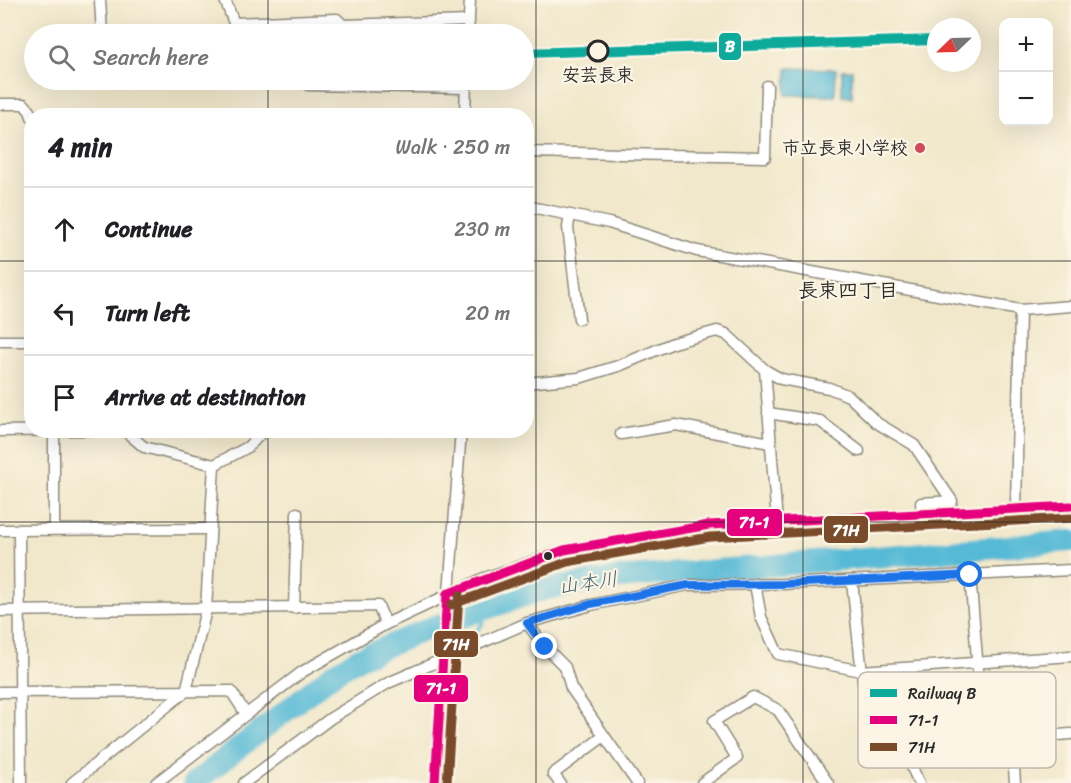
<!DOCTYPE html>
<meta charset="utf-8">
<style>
:root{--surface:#fff;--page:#f6f6f6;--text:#202124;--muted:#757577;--line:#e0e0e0}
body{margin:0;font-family:Sriracha,"Klee One",sans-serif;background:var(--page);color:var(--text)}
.controls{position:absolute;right:18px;top:18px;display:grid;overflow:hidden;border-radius:12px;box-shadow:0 6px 24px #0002}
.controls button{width:54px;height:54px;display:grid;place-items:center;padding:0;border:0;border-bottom:2px solid var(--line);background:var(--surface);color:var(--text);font:30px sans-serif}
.compass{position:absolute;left:927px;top:18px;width:54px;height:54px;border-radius:50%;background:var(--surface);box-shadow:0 6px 24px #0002;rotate:247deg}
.stop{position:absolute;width:18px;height:18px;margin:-14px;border:4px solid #1a73e8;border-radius:50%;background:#fff}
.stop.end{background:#1a73e8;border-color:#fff;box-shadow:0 2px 6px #0008}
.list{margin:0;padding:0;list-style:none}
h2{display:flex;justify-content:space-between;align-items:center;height:78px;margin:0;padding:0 24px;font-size:26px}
h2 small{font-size:20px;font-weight:400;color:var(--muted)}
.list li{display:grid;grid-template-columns:39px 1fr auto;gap:18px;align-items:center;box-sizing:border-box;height:84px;padding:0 24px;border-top:2px solid var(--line)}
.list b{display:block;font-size:22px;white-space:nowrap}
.list em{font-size:20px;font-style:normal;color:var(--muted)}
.icon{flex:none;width:33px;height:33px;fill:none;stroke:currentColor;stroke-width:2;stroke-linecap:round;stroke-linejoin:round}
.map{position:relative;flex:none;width:1071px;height:783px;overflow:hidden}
.search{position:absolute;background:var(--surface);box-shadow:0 6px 24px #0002;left:24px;top:24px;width:510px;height:66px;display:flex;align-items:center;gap:15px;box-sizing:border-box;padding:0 21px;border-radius:33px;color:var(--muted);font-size:22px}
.panel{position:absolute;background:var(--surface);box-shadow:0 6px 24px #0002;left:24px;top:108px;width:510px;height:330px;border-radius:24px}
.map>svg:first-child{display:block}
</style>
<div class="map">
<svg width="1071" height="783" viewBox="0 0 1071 783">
<rect width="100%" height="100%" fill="#fcf5e5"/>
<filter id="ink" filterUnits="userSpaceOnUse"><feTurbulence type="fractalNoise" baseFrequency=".0167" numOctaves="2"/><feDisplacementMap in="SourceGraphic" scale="12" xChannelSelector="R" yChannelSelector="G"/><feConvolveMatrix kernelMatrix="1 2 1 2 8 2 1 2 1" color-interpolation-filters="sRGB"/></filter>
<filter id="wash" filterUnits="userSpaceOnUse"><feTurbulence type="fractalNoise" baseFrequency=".008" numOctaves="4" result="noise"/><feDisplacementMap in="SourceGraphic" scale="24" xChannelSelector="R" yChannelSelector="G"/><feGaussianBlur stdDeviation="1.35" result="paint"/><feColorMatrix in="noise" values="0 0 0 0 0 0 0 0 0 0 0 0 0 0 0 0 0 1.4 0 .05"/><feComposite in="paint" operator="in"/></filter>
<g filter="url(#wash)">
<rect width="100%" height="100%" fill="#f1e8cb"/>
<g fill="#57bad6" stroke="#417280" stroke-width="1.5">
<polygon points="787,68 836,69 835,96 786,95"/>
<polygon points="842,70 852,70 852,97 842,96"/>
</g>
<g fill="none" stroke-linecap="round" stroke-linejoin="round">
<g stroke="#57bad6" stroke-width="4">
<polyline points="235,26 236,34"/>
<polyline points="476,632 483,623 484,610"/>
<polyline points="443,783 449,667"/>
</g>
<polyline stroke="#57bad6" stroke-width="22" points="194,783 334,673 360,658 432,627 545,589 618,578 1071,541"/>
</g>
</g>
<g filter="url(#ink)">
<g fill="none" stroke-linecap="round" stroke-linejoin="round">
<defs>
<g id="minor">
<polyline points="100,0 102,34"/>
<polyline points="225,0 234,23 337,19 343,25 469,21"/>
<polyline points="468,34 470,0"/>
<polyline points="308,85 466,88"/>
<polyline points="0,104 24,104 30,111 32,117"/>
<polyline points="465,116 466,80"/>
<polyline points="526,152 765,157 767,86"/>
<polyline points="526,206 609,223 697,251 1020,310 1071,306"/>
<polyline points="570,215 568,227 579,319"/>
<polyline points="0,341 32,341"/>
<polyline points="765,370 777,522"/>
<polyline points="526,383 579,378 621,365 673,343 717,331 726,334 765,370 781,379 829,388 849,396 877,423 914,445 952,501 921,503 922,514"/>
<polyline points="768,413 820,421 859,451"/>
<polyline points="124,430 144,447 214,465 248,447 264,430"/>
<polyline points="0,431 89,430"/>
<polyline points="621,434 676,425 770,443"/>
<polyline points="1016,509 1020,310"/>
<polyline points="54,529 54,431"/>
<polyline points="0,530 210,529"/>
<polyline points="19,530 21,783"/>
<polyline points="970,575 984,741"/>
<polyline points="852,581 863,683 903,747 919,783"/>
<polyline points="755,584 761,617 778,654 861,671 1071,656"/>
<polyline points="294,608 297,513"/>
<polyline points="0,611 378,606 386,624"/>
<polyline points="527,623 545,647 565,667 571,688 637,783"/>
<polyline points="0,692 231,691 246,714"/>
<polyline points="1012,738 1015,783"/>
<polyline points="903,747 1071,734"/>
<polyline points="72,783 186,691 206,610 214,465"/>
<polyline points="156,783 302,672 386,624 482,579 564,550 709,525 1071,506"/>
<polyline points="244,783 331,718 388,683 527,623 591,605 688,585 783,584 1071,570"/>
<polyline points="435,783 461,430"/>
<polyline points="560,783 553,774 604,736"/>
<polyline points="702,783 737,758 714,721 753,697 778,710 828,783"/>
</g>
</defs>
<use href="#minor" stroke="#8e8a7b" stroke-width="13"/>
<use href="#minor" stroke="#fff" stroke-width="10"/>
<defs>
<g id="bus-1">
<polyline points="447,594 564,550 709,525 1071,506"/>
<polyline points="435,783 447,594"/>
</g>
<g id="bus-2">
<polyline points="451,605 567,562 710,537 1071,518"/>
<polyline points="447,783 459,595"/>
</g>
</defs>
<use href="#bus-1" stroke="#fcf5e5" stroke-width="14"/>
<use href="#bus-2" stroke="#fcf5e5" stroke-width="14"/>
<use href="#bus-1" stroke="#e5007d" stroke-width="9"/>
<use href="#bus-2" stroke="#7a4b2a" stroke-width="9"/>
<defs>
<polyline id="rail-1" points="524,53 936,40"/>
</defs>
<use href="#rail-1" stroke="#fcf5e5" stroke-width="15"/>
<use href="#rail-1" stroke="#0eaa9c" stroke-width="10"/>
</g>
</g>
<g fill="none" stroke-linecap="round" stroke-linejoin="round" filter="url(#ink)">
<polyline stroke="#1a73e8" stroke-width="8" points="545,647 527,623 591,604 688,585 783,584 970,575"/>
</g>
<path fill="none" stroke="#2b2b2b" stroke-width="1.5" stroke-opacity="0.55" d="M268 0V34M536 0V783M803 0V783M268 80V116M0 261H32M526 261H1071M268 430V783M0 522H1071"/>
<circle fill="#fcf5e5" stroke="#2b2b2b" stroke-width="3" cx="598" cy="51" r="10"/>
<circle fill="#d1495b" stroke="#fcf5e5" stroke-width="2" cx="920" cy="148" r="6"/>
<circle fill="#2b2b2b" stroke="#fcf5e5" stroke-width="2" cx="548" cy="556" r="5"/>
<g text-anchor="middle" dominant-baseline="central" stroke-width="4.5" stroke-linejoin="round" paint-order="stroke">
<g font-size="18" font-weight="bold" fill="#2b2b2b" stroke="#fcf5e5">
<text x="598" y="75">安芸長束</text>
</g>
<g font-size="18" font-weight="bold" fill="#2b2b2b" stroke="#fcf5e5" text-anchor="end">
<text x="908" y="148">市立長束小学校</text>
</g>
<g font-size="20" font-weight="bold" fill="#2b2b2b" stroke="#fcf5e5">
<text x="848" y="290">長束四丁目</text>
</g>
<g font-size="20" font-style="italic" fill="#3a5d67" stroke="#fcf5e5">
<text transform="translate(588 583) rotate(-8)">山本川</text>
</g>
</g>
<rect x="858" y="672" width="198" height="96" rx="9" fill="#fcf5e5" stroke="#bdb8ad" stroke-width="1.5"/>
<rect x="870" y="689" width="27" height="8" fill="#0eaa9c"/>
<rect x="870" y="716" width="27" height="8" fill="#e5007d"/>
<rect x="870" y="743" width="27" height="8" fill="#7a4b2a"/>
<g font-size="16" fill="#2b2b2b">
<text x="908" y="699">Railway B</text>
<text x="908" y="726">71-1</text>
<text x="908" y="753">71H</text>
</g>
<g stroke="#fcf5e5" stroke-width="2">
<rect x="718" y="32" width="24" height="29" rx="6" fill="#0eaa9c"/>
<rect x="726" y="508" width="57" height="29" rx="6" fill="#e5007d"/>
<rect x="823" y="515" width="46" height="29" rx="6" fill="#7a4b2a"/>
<rect x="433" y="630" width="46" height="28" rx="6" fill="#7a4b2a"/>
<rect x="413" y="674" width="56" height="29" rx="6" fill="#e5007d"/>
</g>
<g font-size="16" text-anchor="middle" font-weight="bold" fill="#fff">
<text x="730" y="52">B</text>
<text x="754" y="528">71-1</text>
<text x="846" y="536">71H</text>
<text x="456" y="650">71H</text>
<text x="441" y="694">71-1</text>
</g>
</svg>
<div class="controls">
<button>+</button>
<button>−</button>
</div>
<svg class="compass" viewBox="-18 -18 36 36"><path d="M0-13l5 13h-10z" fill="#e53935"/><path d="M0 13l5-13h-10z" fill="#757577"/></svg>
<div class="stop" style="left:970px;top:575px"></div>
<div class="stop end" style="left:545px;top:647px"></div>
<div class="search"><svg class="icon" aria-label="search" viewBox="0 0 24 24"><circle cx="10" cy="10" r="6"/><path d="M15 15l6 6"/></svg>Search here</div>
<section class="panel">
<h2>4 min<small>Walk · 250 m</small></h2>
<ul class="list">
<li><svg class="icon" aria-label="ahead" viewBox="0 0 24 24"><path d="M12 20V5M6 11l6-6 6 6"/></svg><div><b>Continue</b></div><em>230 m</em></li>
<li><svg class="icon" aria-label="left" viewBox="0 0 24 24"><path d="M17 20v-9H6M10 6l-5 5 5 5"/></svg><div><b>Turn left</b></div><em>20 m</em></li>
<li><svg class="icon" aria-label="arrive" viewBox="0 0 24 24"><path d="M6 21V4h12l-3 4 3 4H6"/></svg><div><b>Arrive at destination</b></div></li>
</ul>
</section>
</div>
